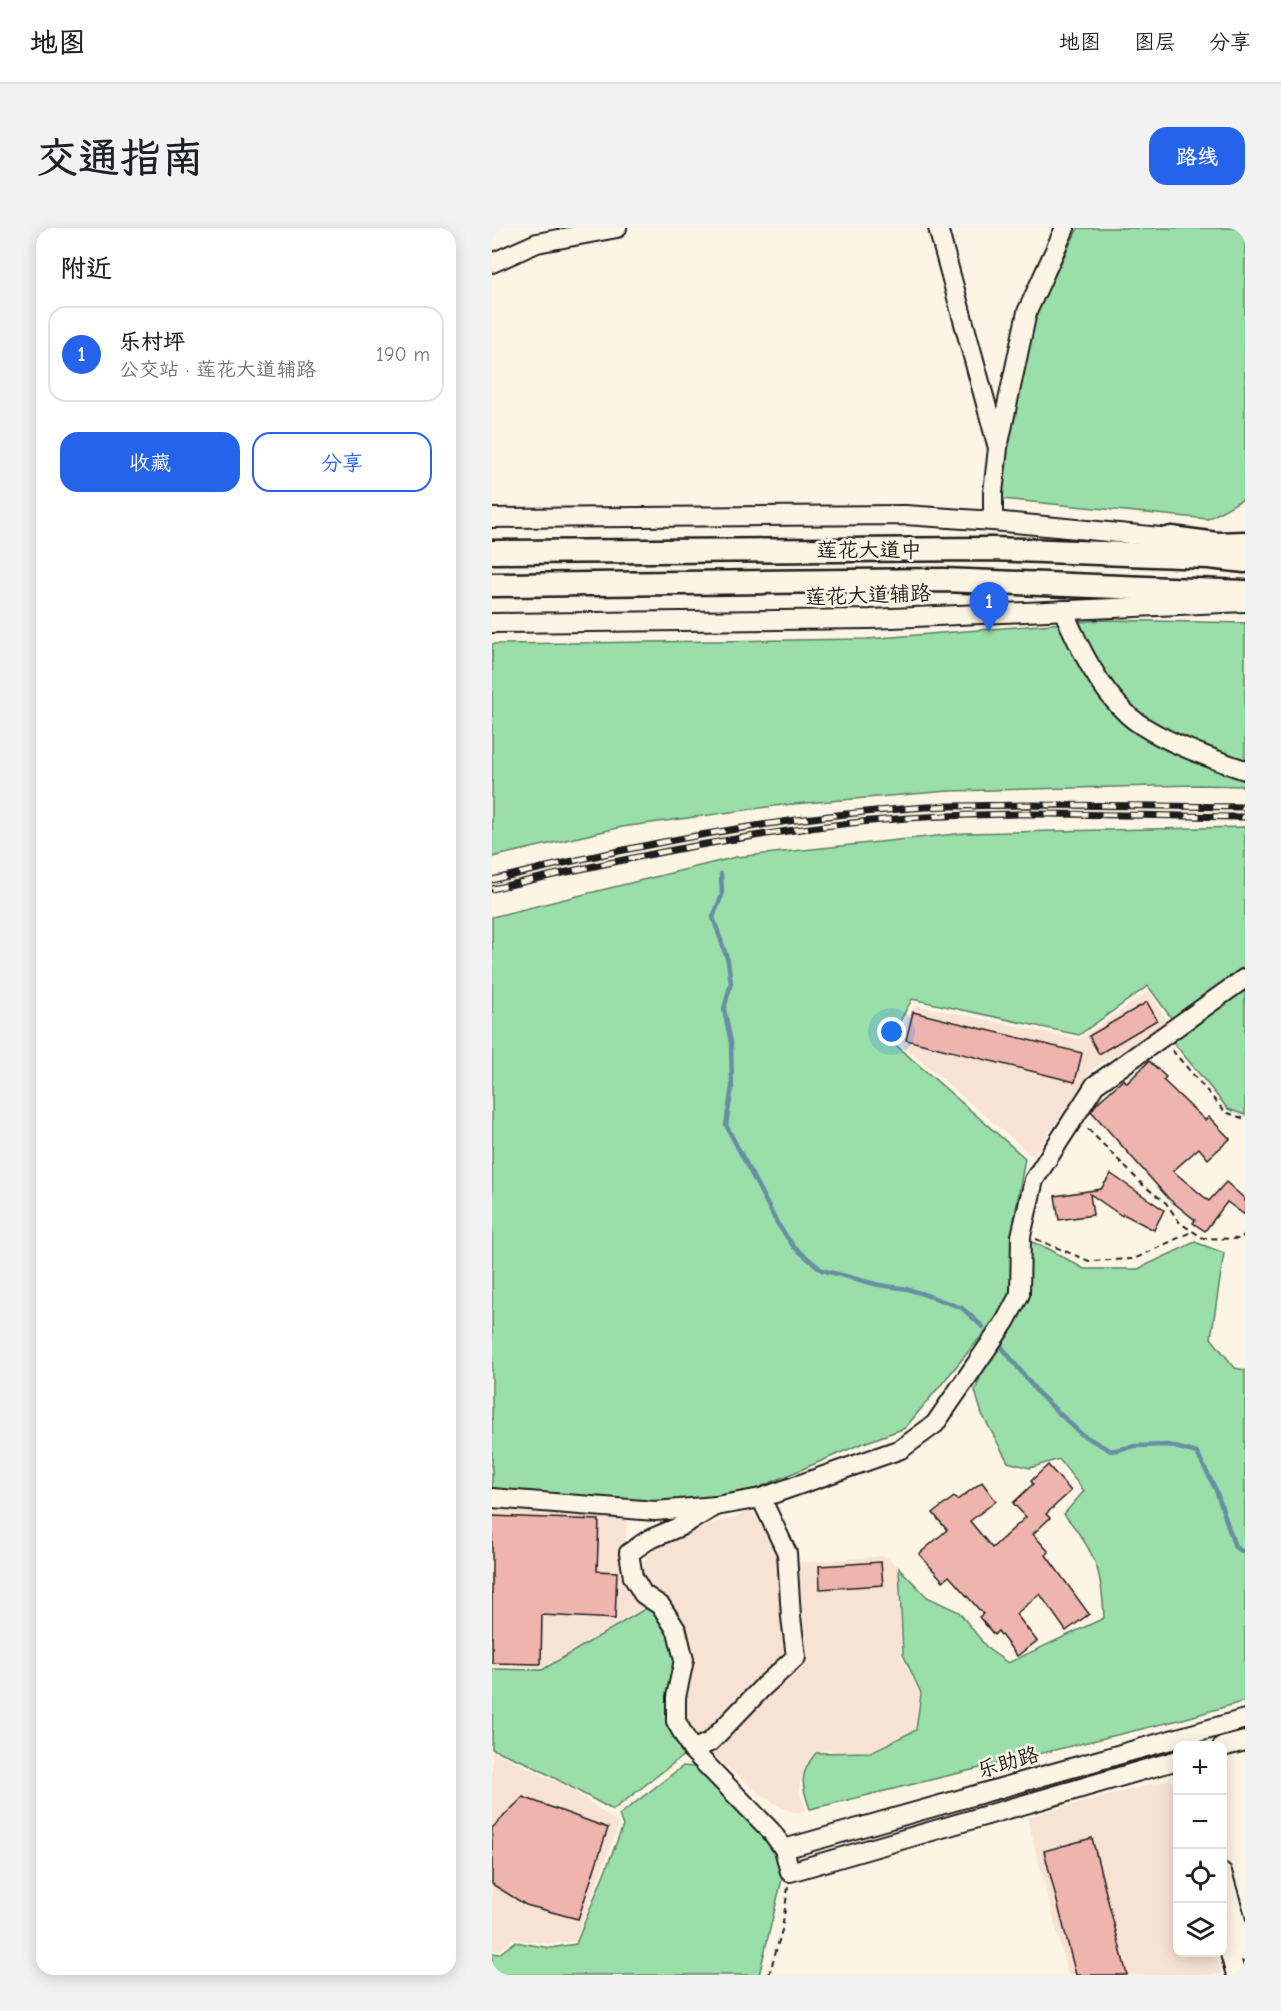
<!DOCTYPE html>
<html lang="zh">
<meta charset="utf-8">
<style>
:root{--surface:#fff;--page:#f2f2f2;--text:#202124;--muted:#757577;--line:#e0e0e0;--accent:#2563eb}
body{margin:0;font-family:"Comic Neue","LXGW WenKai TC",sans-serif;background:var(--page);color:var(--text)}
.controls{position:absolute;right:18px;bottom:18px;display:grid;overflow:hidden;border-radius:12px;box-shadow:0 3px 15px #0003}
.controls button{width:54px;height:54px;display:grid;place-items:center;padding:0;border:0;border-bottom:2px solid var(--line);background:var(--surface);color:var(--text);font:30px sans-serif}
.you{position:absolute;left:400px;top:804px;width:21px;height:21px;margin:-15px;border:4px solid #fff;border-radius:50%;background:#1a73e8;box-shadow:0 0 0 9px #1a73e833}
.badge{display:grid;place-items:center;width:39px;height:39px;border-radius:50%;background:var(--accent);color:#fff;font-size:20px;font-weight:700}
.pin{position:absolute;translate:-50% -50px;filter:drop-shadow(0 2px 3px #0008)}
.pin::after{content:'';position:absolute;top:32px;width:21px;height:18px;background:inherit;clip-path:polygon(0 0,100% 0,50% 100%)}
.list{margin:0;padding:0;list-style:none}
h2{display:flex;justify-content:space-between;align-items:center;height:78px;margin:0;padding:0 24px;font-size:26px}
h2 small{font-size:20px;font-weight:400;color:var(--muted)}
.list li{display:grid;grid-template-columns:39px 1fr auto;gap:18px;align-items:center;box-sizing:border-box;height:96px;margin:0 12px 12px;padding:0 12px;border:2px solid var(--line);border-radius:18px}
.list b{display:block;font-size:22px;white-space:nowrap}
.list p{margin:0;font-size:20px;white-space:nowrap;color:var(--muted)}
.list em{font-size:20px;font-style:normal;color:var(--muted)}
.actions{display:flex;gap:12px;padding:18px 24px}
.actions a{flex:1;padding:14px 0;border:2px solid var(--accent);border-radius:18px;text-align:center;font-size:21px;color:var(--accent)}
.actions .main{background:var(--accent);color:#fff}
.icon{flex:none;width:33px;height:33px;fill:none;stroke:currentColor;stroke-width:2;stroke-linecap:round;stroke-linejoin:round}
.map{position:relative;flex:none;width:753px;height:1747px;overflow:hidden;border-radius:18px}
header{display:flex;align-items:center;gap:36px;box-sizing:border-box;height:84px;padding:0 30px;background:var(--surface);border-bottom:2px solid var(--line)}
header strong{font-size:28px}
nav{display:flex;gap:33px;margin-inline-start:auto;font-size:21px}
.intro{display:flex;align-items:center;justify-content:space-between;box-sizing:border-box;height:144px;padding:0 36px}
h1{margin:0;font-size:42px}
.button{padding:15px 27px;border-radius:18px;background:var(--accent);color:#fff;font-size:21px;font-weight:700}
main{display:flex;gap:36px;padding:0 36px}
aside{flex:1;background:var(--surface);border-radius:18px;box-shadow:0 3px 15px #0003}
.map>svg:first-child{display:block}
</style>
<header>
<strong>地图</strong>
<nav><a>地图</a><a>图层</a><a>分享</a></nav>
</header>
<div class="intro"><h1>交通指南</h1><a class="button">路线</a></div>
<main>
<aside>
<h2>附近<small></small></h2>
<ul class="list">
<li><span class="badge">1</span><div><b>乐村坪</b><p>公交站 · 莲花大道辅路</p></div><em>190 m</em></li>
</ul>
<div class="actions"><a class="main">收藏</a><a>分享</a></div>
</aside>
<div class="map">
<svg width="753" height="1747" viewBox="0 0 753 1747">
<rect width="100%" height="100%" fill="#fcf5e5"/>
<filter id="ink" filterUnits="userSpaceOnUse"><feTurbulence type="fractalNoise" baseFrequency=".0167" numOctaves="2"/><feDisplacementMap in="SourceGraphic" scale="12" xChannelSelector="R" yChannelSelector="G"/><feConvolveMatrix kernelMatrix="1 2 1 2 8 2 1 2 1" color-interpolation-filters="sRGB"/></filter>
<g filter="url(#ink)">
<g fill="#f8e2d4">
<polygon points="657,763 677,796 601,840 541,928 403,811 423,777 587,811"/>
<polygon points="0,1282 135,1289 133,1322 156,1377 50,1440 0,1438"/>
<polygon points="260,1283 287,1326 289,1336 393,1328 406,1338 409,1427 427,1465 423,1501 378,1523 324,1523 314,1535 307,1560 314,1582 305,1585 292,1581 265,1564 217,1524 193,1494 191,1476 199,1437 192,1395 181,1376 162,1363 150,1344 156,1326 192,1306"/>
<polygon points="0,1524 34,1538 85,1565 127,1596 83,1713 57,1716 22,1711 6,1723 0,1722"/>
<polygon points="679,1551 686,1576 686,1724 724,1725 730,1747 576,1747 535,1589"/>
</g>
<g fill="#9adeaa" stroke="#5b7d63" stroke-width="1.5">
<polygon points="586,0 753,0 753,270 716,291 510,271 514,227 543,88"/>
<polygon points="611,392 753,395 753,558 705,557 457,563 290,577 130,599 0,629 0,416 375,411"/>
<polygon points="753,599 753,887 736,881 677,809 688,802 656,758 587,807 420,771 398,812 533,930 522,993 519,1067 505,1094 487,1111 413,1200 369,1216 266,1260 224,1269 163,1274 0,1265 0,689 244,629 473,605"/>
<path d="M537 1013 557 1021 592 1041H646L703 1014 732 1025 719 1110 743 1140 753 1142V1473L691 1491 318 1581C309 1557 307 1545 324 1525L379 1524 424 1502 429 1465 411 1426 407 1340 435 1369 467 1384 496 1421 516 1435 612 1390C610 1341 603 1324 572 1286L592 1263 567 1231 538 1240 516 1234 490 1186 483 1163 495 1131 534 1064Z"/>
<polygon points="158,1378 179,1402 197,1523 121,1582 35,1535 0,1521 0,1441 50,1442"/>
<polygon points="191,1538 212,1540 284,1620 290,1651 267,1747 0,1747 0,1725 7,1726 23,1714 58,1720 84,1716 131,1598 127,1587"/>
</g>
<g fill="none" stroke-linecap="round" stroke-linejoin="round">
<g stroke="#688ea2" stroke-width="4.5">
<polyline points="229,646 230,667 221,689 236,733 239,755 232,781 239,814 240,859 234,897 285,995 302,1019 330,1042 387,1057 416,1061 437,1068 470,1080 491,1099"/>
<polyline points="509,1118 546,1165 589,1206 619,1223 643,1218 676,1217 705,1225 724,1262 743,1319 753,1325"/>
</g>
</g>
<g fill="#efb4ad" stroke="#1c1c1c" stroke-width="1.5">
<polygon points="655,774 665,792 607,826 597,808"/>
<polygon points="421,784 590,825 583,854 414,812"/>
<polygon points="657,833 674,849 671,852 713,892 717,889 738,911 716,931 707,920 681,943 717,973 734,954 753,971 753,987 735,974 713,1003 701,995 703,992 677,971 599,883 605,875 632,851 635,855"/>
<polygon points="619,946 672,982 662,1002 631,986 630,988 598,966 601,987 567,992 563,968 609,961"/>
<polygon points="556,1237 579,1263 554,1286 558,1290 541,1306 557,1324 554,1327 597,1386 574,1403 548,1366 524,1386 545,1413 525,1428 506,1403 502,1407 487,1389 491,1386 457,1348 451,1353 427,1326 455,1302 441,1285 462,1269 465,1272 490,1254 504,1273 478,1293 500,1320 534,1289 521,1275 541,1256 539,1253"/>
<polygon points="0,1288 107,1292 105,1343 125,1344 123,1391 50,1387 49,1436 0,1435"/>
<polygon points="389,1334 391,1357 328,1361 327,1338"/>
<polygon points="31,1569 116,1600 86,1691 34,1677 0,1656 0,1600"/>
<polygon points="600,1610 635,1747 584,1747 552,1623"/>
</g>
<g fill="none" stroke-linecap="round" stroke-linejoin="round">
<defs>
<g id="minor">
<polyline points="446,0 506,220 501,265 501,293"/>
<polyline points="0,35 45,15 125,0"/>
<polyline points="507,215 535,84 573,0"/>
<polyline points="0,290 413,287 501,293 679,310"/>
<path d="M571 382C587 419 606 459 636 487 661 510 720 531 753 542"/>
<polyline points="0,395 378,391 753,374"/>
<polyline points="0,1270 163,1283 224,1278 269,1270"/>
<polyline points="730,1519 753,1513"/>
<polyline points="200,1522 184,1493 184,1469 192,1432 185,1403 169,1378 151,1366 141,1349 137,1325 156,1312 189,1298 224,1278"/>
<polyline points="686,1532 298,1644 292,1621 279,1603 200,1522 218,1514 271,1459 304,1429 299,1389 295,1325 269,1270 409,1221 443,1196 513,1094 528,1066 529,1008 542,952 603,857 753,750"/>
<polyline points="292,1621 753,1491"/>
<polyline points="730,1644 753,1724"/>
<polyline points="730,1698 744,1747"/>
</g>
<g id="major">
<polyline points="679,310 725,316 753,315"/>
<polyline points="0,324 500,321 717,329 753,333"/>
<polyline points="0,357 451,352 753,364"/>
</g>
</defs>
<use href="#minor" stroke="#1c1c1c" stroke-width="22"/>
<use href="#major" stroke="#1c1c1c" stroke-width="27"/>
<g stroke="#1c1c1c" stroke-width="2" stroke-dasharray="6 4.5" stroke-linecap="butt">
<polyline points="680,822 733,884 753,891"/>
<polyline points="596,901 651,957 674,975 688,995 711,1010 748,1011 753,1006"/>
<polyline points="544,1011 597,1033 642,1031 701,1003"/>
<polyline points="277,1747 290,1702 296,1659"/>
</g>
<use href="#minor" stroke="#fcf5e5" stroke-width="18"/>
<use href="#major" stroke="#fcf5e5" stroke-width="22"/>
<defs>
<g id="rail">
<path d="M0 652C139 618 278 590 421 580 457 577 494 578 530 577 604 577 679 578 753 579"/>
<path d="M0 661C138 629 275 600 416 590 528 582 641 588 753 589"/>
</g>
</defs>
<use href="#rail" stroke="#1c1c1c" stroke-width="7"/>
<use href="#rail" stroke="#fcf5e5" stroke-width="4.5" stroke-dasharray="14" stroke-linecap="butt"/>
</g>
</g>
<g text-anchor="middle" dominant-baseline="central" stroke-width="5" stroke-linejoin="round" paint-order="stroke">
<g font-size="21" fill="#1c1c1c" stroke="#fcf5e5">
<text x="377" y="322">莲花大道中</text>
<text transform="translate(376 367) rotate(-2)">莲花大道辅路</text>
<text transform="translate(516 1534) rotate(-16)">乐助路</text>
</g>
</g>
</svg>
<div class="controls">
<button>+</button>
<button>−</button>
<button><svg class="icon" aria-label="locate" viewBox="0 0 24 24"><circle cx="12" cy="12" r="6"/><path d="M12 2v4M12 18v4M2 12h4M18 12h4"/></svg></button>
<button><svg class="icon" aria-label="layers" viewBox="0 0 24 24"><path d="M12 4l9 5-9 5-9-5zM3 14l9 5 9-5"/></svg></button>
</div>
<div class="you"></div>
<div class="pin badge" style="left:497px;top:404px">1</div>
</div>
</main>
